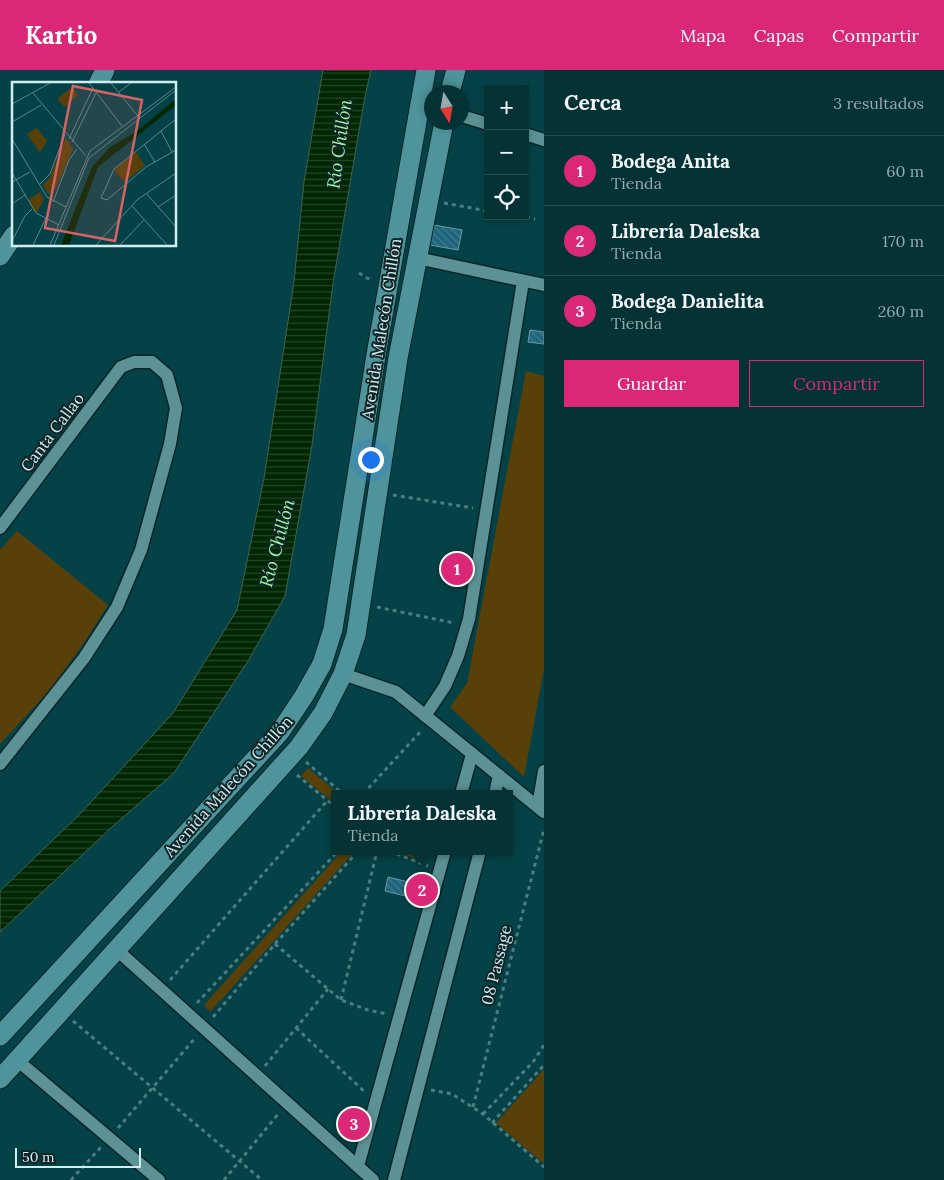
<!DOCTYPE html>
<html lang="es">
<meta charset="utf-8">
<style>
:root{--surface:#043235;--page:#123e41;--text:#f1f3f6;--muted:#97aaad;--line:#254d50;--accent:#db2777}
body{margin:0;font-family:Lora,serif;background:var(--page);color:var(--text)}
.controls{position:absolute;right:15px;top:15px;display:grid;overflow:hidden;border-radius:0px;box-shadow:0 2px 8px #0003}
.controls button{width:45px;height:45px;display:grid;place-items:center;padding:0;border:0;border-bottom:1px solid var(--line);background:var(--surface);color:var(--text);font:25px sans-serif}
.compass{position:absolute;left:424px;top:15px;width:45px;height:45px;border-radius:50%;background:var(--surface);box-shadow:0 2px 8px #0003;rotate:169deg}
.scale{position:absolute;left:15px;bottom:12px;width:126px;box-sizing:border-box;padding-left:5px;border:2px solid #d2edf0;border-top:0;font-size:14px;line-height:18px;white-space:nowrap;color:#d2edf0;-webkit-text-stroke:4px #0f2527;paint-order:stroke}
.you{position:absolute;left:370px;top:389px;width:18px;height:18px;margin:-12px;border:4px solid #fff;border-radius:50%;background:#1a73e8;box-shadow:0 0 0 8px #1a73e833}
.badge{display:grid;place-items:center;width:32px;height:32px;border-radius:50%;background:var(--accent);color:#fff;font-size:16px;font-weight:700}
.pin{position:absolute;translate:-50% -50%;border:2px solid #fff;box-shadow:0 1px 5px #0006}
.popup{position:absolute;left:331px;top:720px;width:182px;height:65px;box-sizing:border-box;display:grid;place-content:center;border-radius:0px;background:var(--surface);filter:drop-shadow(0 1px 4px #0005);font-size:16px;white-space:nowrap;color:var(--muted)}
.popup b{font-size:19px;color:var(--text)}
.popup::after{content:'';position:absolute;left:50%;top:100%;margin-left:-10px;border:10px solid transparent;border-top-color:var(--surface)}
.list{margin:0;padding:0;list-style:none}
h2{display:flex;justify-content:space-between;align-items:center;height:65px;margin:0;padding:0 20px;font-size:21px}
h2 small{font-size:16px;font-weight:400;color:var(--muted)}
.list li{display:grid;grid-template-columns:32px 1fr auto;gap:15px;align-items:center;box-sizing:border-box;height:70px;padding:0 20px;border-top:1px solid var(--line)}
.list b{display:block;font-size:19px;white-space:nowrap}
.list p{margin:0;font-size:16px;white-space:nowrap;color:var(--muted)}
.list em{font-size:16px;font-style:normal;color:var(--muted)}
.actions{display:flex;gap:10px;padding:15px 20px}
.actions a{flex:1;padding:11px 0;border:1px solid var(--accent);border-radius:0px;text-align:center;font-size:18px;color:var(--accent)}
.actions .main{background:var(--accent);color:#fff}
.icon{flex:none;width:28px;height:28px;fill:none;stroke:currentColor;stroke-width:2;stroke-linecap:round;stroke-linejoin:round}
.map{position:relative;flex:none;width:544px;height:1110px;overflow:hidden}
header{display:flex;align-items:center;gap:30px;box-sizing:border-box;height:70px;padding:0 25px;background:var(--accent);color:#fff}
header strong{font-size:24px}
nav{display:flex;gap:28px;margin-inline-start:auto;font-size:18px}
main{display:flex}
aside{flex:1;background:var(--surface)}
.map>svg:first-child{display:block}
</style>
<header>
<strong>Kartio</strong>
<nav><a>Mapa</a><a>Capas</a><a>Compartir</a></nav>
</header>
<main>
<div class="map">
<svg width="544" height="1110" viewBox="0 0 544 1110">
<defs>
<pattern id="water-rules" width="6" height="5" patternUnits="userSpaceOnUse" patternTransform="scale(1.25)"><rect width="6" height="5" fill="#012602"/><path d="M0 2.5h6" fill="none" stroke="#254627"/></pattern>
<pattern id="building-back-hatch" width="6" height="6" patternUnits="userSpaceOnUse" patternTransform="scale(1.25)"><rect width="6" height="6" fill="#1f657b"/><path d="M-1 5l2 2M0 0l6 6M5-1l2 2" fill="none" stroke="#3f7b8e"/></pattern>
</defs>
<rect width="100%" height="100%" fill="#054247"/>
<g fill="#584008">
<polygon points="526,301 544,306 544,599 524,707 450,637 467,613"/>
<polygon points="17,461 108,535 84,573 48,622 0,674 0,480"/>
<polygon points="308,698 339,724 334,724 334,733 301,706"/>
<polygon points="342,781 355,781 210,942 204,935"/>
<polygon points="393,781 419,781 428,784 426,792"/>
<polygon points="544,999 544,1094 496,1053"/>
</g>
<polygon fill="url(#water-rules)" stroke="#406249" points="323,0 371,0 365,26 333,213 312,375 285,526 248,591 174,703 113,756 0,862 0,821 80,744 173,643 237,540 264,408 294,212 304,112"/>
<g fill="url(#building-back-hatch)" stroke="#6a99aa">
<polygon points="434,155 462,160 458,180 430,175"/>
<polygon points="530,260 544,262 544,274 528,272"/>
<polygon points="444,492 472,495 470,507 442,503"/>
<polygon points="388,807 429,817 426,831 385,821"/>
<polygon points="357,1041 366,1050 351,1066 342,1058"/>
</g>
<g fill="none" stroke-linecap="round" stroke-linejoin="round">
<defs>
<g id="street">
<polyline points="462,46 488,54"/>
<polyline points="525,64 544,70"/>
<polyline points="417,188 544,215"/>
<polyline points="0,458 121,297 134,292 152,292 167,305 176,338 170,374 141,480 117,537 84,588 0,694"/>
<polyline points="343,604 396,622 544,742"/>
<polyline points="425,646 445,616 458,586 469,549 523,211"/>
<polyline points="461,724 472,684"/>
<polyline points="495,724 499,705"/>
<polyline points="538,736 544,701"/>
<polyline points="117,880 373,1110"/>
<polyline points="17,990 159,1110"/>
<polyline points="358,1096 445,781"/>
<polyline points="394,1110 480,781"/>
</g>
<g id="secondary">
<polyline points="98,14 105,0"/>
<polyline points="450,22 456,0"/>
<polyline points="0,186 14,165"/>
<polyline points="0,966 280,662 304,626 322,594 333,559 376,285 426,0"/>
<polyline points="0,1009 299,677 323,643 343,604 356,565 398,288 444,52"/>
</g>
</defs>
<use href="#street" stroke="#092628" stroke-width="15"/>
<use href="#secondary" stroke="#092628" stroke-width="21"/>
<g stroke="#4b7d81" stroke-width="3" stroke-dasharray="4 4" stroke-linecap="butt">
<polyline points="444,133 488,141"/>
<polyline points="518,146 535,149"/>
<polyline points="359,203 372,211"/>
<polyline points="393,425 473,438"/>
<polyline points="377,537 454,553"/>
<polyline points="306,692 343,724"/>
<polyline points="297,705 334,736"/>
<polyline points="363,724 422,660"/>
<polyline points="389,781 428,796"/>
<polyline points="275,874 341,930 368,940 387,944"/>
<polyline points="170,910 327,731"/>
<polyline points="341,930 377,781"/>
<polyline points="197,933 338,781"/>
<polyline points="213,947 275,874 358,781"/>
<polyline points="73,951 262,1110"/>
<polyline points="296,958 365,1022"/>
<polyline points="265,996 328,919"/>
<polyline points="431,1020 452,1024 483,1044 544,1097"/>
<polyline points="473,1037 544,759"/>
<polyline points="483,1044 533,992 544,975"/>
<polyline points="492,1053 544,995"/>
<polyline points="118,1058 196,967"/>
<polyline points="71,1110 101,1077"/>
<polyline points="224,1110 279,1043"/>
</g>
<use href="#street" stroke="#5c9196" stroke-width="12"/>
<use href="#secondary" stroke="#4e949a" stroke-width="19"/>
</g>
<g text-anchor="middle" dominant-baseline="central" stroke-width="4" stroke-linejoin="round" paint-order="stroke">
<g font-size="16" fill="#d2edf0" stroke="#0f2527">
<text transform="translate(381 259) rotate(-81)">Avenida Malecón Chillón</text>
<text transform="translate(52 362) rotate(-53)">Canta Callao</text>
<text transform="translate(228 716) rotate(-48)">Avenida Malecón Chillón</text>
<text transform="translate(496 895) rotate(-76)">08 Passage</text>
</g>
<g font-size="18" font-style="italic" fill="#9cf998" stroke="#0f2527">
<text transform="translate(339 74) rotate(-82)">Río Chillón</text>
<text transform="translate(277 473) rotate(-75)">Río Chillón</text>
</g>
</g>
<g transform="translate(12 12)">
<rect width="164" height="164" fill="#054247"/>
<path d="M60 5 66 13 53 25 45 17ZM25 46 35 59 28 71 15 52ZM54 56 61 67 43 108 36 112 31 103 37 97ZM124 70 133 84 112 100 102 88ZM28 110 32 117 25 131 16 118Z" fill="#584008"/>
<path d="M164 17V23L86 85 57 163H49L80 85 98 65 124 50Z" fill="#012602"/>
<path fill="none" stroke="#57868b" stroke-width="1" d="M77 1 110 44M99 1 125 33M107 10 119 1M21 11 74 74M0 22 38 1M164 37 102 87 89 116 95 118 134 85 164 68M0 40 29 23M149 49 160 70M0 57 35 115 54 125M57 57 81 6M60 60 84 11M132 62 143 80M0 91 24 131 47 143M0 100 18 90M27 103 38 92 53 52M134 111 164 145M41 120 57 78 65 67M0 122 13 113M120 124 155 163M146 125 164 113M0 159 13 134 20 127M21 163 34 136M38 163 78 69 164 5M42 163 77 76 164 8M84 163 125 118 164 91M108 163 132 138"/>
<path fill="#d56364" fill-opacity="0.15" stroke="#d56364" stroke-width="2.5" d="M61 4 130 18 103 159 33 146Z"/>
<rect width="164" height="164" fill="none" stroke="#d2edf0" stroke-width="2.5"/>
</g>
</svg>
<div class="controls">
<button>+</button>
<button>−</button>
<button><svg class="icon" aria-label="locate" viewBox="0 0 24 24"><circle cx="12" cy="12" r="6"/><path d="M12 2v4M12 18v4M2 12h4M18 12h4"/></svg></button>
</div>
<svg class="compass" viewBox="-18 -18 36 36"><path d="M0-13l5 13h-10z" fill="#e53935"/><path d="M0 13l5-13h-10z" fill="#97aaad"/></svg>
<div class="scale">50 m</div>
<div class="you"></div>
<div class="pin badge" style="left:457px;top:499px">1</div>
<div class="pin badge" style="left:422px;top:820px">2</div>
<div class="popup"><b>Librería Daleska</b>Tienda</div>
<div class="pin badge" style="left:354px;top:1054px">3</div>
</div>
<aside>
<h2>Cerca<small>3 resultados</small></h2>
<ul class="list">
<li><span class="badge">1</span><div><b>Bodega Anita</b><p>Tienda</p></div><em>60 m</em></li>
<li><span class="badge">2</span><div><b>Librería Daleska</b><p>Tienda</p></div><em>170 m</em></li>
<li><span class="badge">3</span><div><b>Bodega Danielita</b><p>Tienda</p></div><em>260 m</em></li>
</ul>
<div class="actions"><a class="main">Guardar</a><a>Compartir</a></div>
</aside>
</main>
